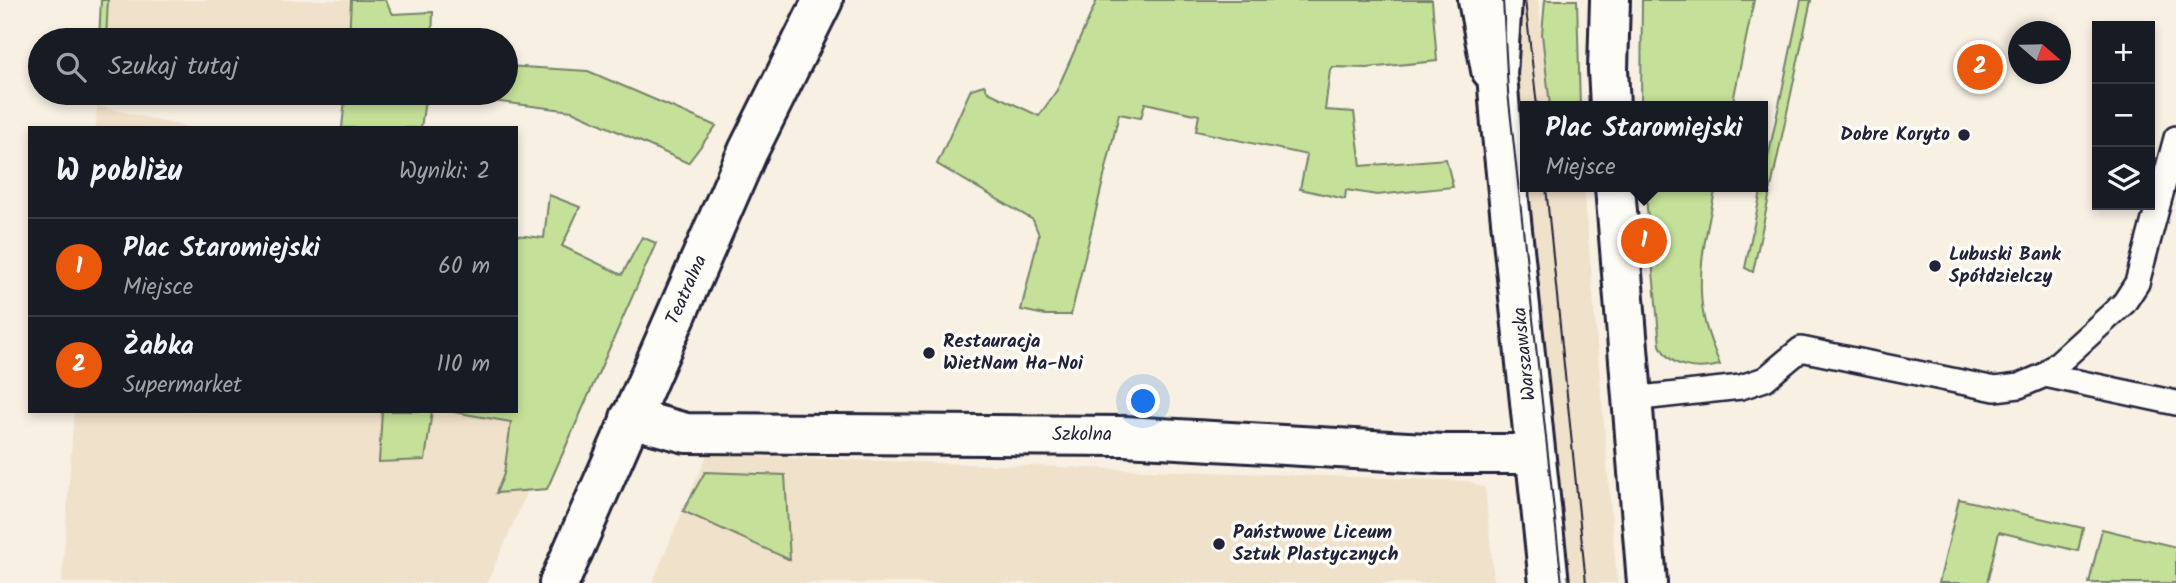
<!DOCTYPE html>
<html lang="pl">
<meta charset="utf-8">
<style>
:root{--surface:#171b24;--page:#242831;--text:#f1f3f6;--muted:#9ea1a6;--line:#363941;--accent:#ea580c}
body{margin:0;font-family:Kalam,sans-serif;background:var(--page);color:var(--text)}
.controls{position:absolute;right:21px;top:21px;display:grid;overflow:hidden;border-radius:0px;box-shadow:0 4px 10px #0003}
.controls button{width:63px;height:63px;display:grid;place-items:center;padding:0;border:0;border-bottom:2px solid var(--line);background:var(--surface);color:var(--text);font:35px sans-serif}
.compass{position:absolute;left:2008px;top:21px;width:63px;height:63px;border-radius:50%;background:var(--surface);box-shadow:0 4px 10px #0003;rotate:110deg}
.you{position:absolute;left:1144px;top:402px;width:24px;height:24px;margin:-18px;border:5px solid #fff;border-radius:50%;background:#1a73e8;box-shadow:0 0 0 10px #1a73e833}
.badge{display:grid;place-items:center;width:46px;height:46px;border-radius:50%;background:var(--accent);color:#fff;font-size:23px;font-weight:700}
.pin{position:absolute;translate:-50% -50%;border:4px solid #fff;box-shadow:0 2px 7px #0006}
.popup{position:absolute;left:1520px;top:101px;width:248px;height:91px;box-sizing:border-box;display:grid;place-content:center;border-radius:0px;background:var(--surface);filter:drop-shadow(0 2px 5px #0005);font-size:23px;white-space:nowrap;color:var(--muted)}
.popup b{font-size:26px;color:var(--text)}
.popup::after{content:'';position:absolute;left:50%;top:100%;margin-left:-14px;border:14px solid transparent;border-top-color:var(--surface)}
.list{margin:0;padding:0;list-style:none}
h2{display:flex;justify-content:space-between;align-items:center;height:91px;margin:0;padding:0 28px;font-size:30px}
h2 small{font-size:23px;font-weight:400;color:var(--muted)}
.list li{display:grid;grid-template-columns:46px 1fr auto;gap:21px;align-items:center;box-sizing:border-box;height:98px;padding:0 28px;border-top:2px solid var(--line)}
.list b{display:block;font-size:26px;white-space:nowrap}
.list p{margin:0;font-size:23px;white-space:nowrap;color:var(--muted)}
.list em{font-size:23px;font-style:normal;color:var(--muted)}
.icon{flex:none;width:38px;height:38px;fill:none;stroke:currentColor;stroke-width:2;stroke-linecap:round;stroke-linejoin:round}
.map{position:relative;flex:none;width:2176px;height:583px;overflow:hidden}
.search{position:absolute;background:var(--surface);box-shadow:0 4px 10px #0003;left:28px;top:28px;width:490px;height:77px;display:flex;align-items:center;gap:18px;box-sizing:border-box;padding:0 24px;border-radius:38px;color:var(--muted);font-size:26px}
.panel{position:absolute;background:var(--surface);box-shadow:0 4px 10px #0003;left:28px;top:126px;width:490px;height:287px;border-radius:0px}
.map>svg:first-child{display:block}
</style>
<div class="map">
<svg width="2176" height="583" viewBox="0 0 2176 583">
<rect width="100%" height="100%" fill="#f7f0e3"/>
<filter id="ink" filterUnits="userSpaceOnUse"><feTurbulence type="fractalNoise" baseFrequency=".0143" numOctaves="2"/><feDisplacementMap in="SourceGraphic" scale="14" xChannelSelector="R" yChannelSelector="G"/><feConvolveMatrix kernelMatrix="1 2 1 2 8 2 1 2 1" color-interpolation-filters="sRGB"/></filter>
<g filter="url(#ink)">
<g fill="#f0e1ca">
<polygon points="108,0 352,0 349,40 106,40"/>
<polygon points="1489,0 1538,0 1550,106 1525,106 1525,187 1584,187 1617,583 1551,583"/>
<polygon points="97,106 191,128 96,128"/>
<polygon points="574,386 487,583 62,583 74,411 516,411"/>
<polygon points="707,455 1468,481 1485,488 1494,583 652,583"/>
</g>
<g fill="#c5e199" stroke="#74826a" stroke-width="2">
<polygon points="101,0 108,0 106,40 99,40"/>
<polygon points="351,0 385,0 393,14 433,12 432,40 349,40"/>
<polygon points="1097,0 1432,0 1437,61 1367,68 1332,67 1330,70 1325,110 1354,112 1361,166 1446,159 1453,187 1377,195 1346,190 1345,199 1300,189 1307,155 1196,131 1199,115 1145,103 1141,118 1119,114 1071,315 1045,315 1021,310 1039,235 1033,220 937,164 971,89 984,85 988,92 1039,116 1057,90"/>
<polygon points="1545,0 1577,0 1580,106 1550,106 1542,34"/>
<polygon points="1642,0 1754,0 1732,106 1641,106"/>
<polygon points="1801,0 1811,0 1753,272 1745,268"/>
<polygon points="506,66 588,71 716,126 688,163 572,111 429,93 506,93"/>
<polygon points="237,93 426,93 421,128 342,128 345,99"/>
<path d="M1645 187H1716C1707 230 1695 273 1704 318 1707 334 1714 349 1720 365 1697 371 1670 368 1660 345Z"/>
<polygon points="549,195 580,207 562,246 622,275 642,237 656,243 547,489 496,493 504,474 511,422 448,411 516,411 516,235 544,238"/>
<polygon points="382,411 432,411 425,460 379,462"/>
<polygon points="705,472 785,475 790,560 683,511"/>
<polygon points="1959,499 2083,528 2078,551 1999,532 1987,583 1939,583"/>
<polygon points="2102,529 2176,547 2176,583 2089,583"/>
</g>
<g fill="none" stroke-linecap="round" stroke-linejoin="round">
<defs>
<g id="lane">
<polyline points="2045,375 2124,303 2137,283 2176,138"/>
<polyline points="1632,399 1741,387 1765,379 1801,349 1995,389 2019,386 2045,375 2176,403"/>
</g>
<g id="street">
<polyline points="1478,0 1491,70"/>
<polyline points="630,418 686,433 1124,436 1443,454 1535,454"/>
<polyline points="559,583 748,151 823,0"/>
</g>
<g id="secondary">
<polyline points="1502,0 1497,74 1501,125 1549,583"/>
<polyline points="1610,0 1608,69 1610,106"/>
<polyline points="1615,187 1647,583"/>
</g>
</defs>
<use href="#lane" stroke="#22223b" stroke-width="28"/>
<use href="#street" stroke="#22223b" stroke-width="44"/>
<use href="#secondary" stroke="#22223b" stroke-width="44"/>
<use href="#lane" stroke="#fdfcf7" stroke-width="23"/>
<use href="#street" stroke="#fdfcf7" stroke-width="38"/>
<use href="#secondary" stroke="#fdfcf7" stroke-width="38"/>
<g stroke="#22223b" stroke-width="2">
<polyline points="1503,0 1508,92 1562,583"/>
<polyline points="1525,0 1537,106"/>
<polyline points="1546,187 1586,583"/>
</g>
</g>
</g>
<g fill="#22223b" stroke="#fdfcf7" stroke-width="2.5">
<circle cx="1964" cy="135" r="7"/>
<circle cx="1935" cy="266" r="7"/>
<circle cx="929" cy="353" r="7"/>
<circle cx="1219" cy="544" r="7"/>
</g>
<g text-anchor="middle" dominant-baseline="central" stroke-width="7" stroke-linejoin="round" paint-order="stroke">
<g font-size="19" font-weight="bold" fill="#22223b" stroke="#fdfcf7" text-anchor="start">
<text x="1950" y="135" text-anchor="end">Dobre Koryto</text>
<text x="1949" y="255">Lubuski Bank<tspan x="1949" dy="22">Spółdzielczy</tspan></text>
<text x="943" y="342">Restauracja<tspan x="943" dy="22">WietNam Ha-Noi</tspan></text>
<text x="1233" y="533">Państwowe Liceum<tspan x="1233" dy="22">Sztuk Plastycznych</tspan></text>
</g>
<g font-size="19" fill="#22223b" stroke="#fdfcf7">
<text transform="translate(687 290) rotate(-66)">Teatralna</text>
<text transform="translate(1525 354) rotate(-96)">Warszawska</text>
<text x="1082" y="435">Szkolna</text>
</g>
</g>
</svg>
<div class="controls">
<button>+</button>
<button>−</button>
<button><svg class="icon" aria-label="layers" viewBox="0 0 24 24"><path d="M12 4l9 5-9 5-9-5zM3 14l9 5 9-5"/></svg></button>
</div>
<svg class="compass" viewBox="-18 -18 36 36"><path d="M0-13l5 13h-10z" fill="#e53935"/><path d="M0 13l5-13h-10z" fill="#9ea1a6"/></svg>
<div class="you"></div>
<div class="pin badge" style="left:1644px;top:241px">1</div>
<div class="popup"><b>Plac Staromiejski</b>Miejsce</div>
<div class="pin badge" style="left:1980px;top:67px">2</div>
<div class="search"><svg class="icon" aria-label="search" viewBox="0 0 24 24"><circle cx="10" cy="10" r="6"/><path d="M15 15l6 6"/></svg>Szukaj tutaj</div>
<section class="panel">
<h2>W pobliżu<small>Wyniki: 2</small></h2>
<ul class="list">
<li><span class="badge">1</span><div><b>Plac Staromiejski</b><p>Miejsce</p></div><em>60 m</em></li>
<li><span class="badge">2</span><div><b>Żabka</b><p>Supermarket</p></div><em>110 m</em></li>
</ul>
</section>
</div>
